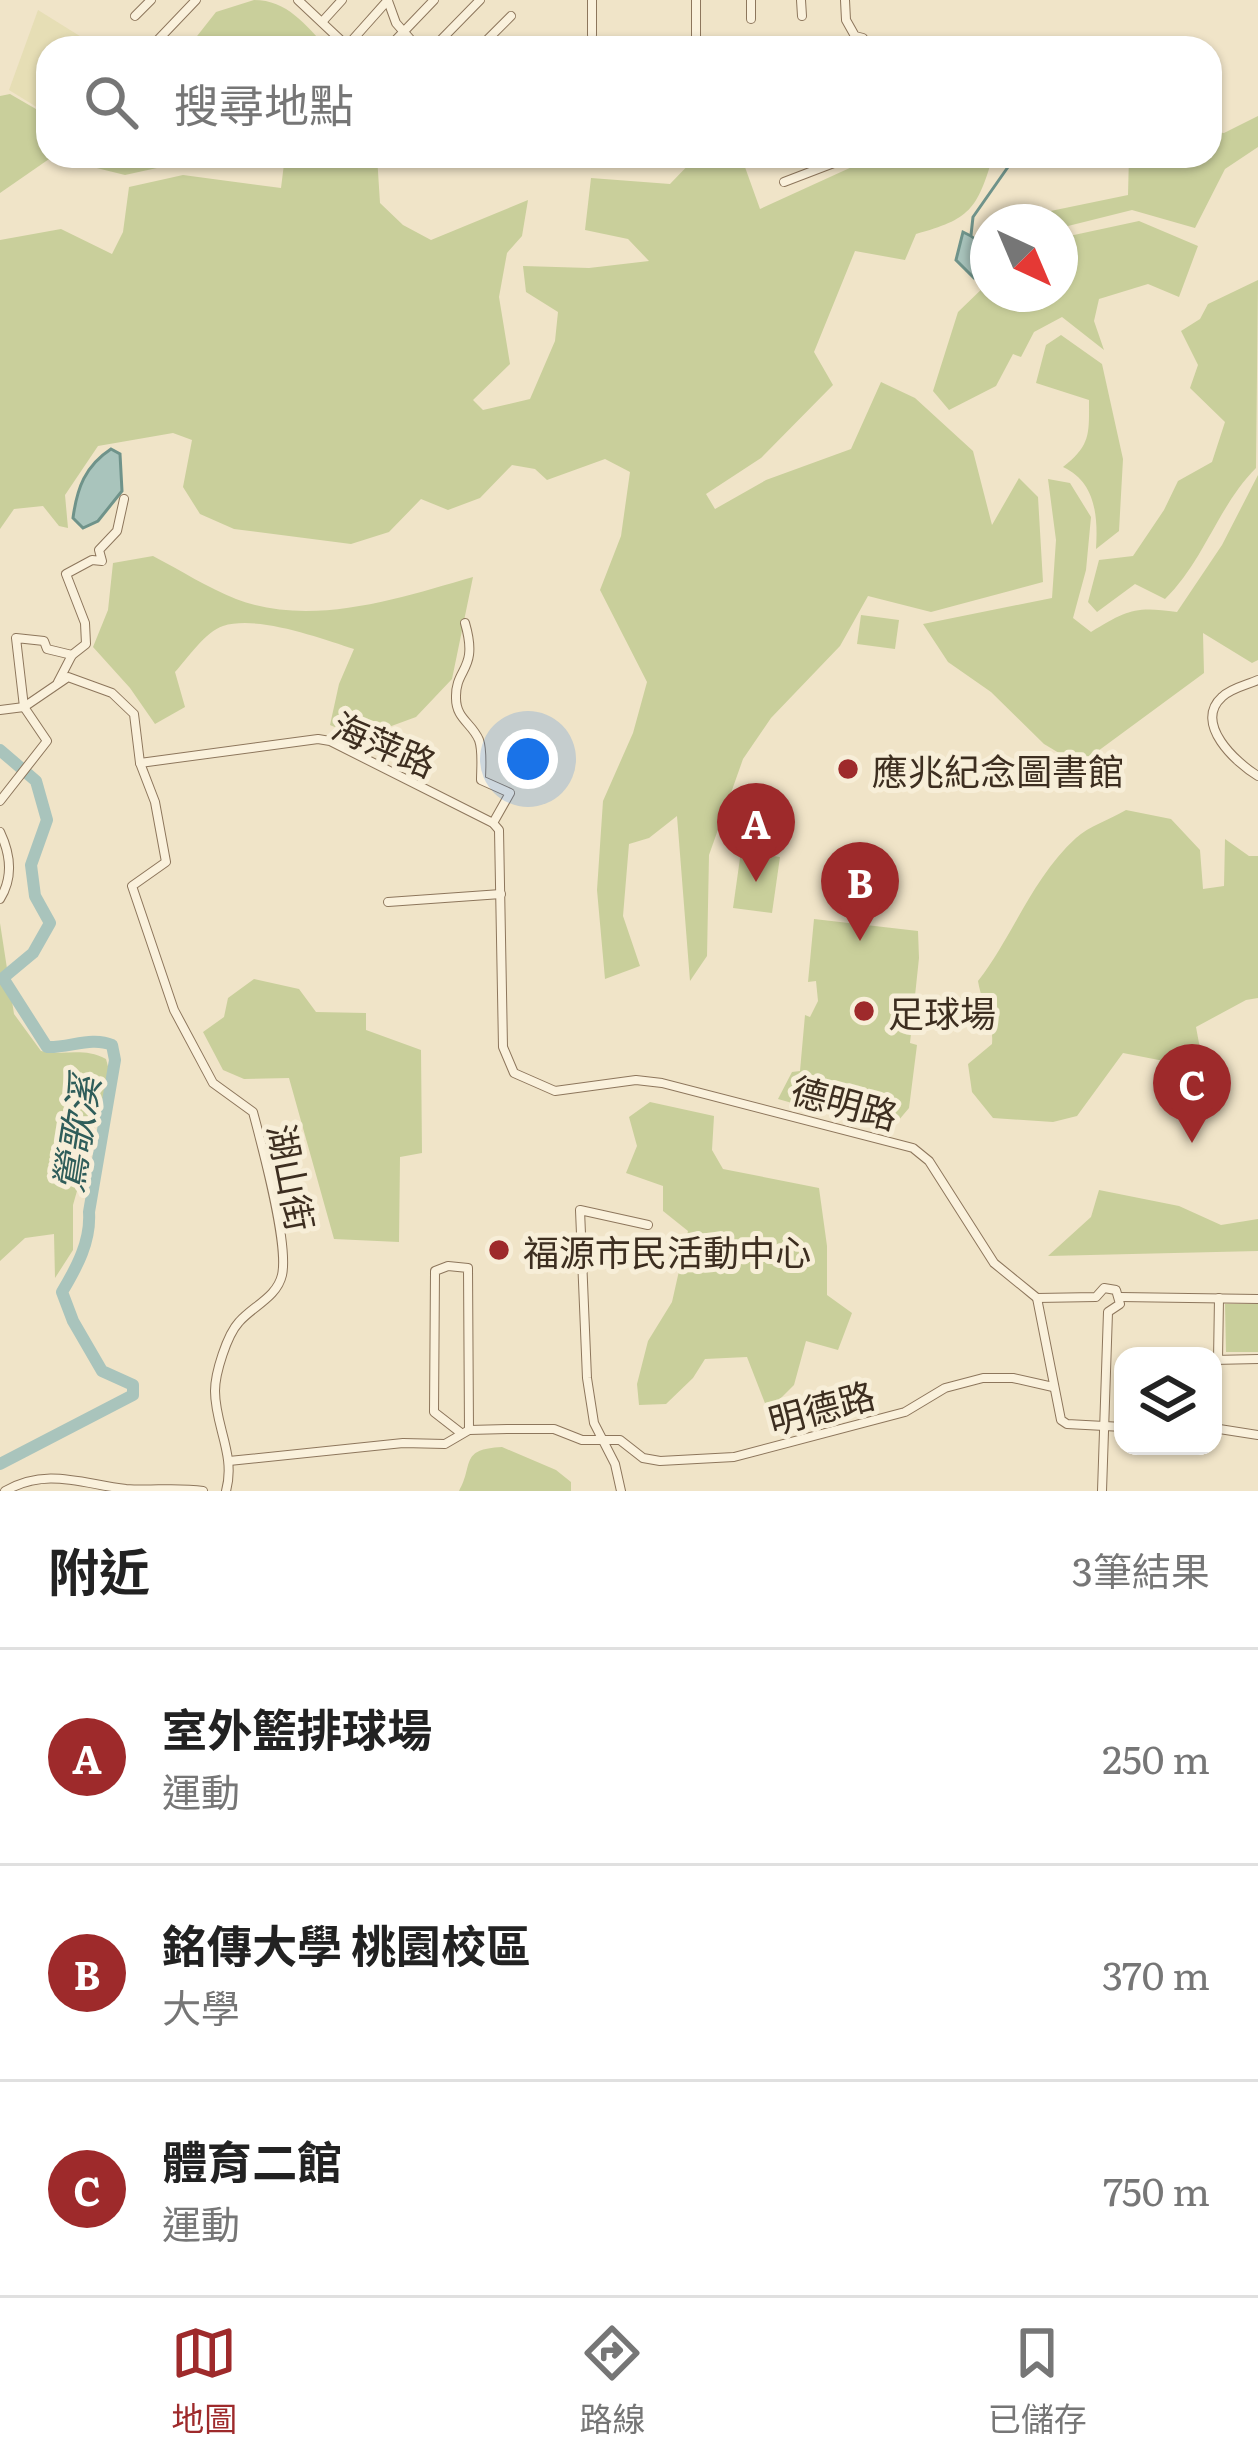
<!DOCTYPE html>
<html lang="zh-TW">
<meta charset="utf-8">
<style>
:root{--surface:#fff;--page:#f2f2f2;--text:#222;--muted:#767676;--line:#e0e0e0;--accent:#9e2a2b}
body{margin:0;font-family:Literata,"Noto Sans TC",serif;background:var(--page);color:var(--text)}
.controls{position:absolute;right:36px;bottom:36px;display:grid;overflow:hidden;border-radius:24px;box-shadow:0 3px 9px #0004}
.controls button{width:108px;height:108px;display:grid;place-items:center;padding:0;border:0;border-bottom:3px solid var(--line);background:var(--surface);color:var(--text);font:60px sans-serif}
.compass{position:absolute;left:970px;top:204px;width:108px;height:108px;border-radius:50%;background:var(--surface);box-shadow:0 3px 9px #0004;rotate:136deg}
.you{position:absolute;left:528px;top:759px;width:42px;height:42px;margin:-30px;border:9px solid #fff;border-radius:50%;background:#1a73e8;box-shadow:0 0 0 18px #1a73e833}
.badge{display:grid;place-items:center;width:78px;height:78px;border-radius:50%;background:var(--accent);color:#fff;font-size:39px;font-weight:700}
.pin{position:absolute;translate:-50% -99px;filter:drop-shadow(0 3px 6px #0008)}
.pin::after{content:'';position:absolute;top:63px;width:42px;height:36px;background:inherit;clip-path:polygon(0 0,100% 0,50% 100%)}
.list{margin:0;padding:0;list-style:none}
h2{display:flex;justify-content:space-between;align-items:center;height:156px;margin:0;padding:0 48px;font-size:51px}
h2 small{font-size:39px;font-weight:400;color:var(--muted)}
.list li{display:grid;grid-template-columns:78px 1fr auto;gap:36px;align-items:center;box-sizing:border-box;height:216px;padding:0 48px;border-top:3px solid var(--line)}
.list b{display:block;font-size:45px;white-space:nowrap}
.list p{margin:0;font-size:39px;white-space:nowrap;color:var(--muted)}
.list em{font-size:39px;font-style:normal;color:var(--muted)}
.icon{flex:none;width:66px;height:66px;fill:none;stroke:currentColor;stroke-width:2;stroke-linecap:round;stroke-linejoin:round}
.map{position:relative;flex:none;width:1258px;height:1491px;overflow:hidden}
.search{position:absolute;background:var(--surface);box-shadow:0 3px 9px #0004;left:36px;right:36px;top:36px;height:132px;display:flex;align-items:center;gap:30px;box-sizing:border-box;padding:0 42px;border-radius:36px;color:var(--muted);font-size:45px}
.sheet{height:804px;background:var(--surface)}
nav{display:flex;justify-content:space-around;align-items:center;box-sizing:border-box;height:168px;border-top:3px solid var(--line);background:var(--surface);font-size:33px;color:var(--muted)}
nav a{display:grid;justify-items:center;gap:6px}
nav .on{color:var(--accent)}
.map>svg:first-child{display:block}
</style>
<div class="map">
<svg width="1258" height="1491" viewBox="0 0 1258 1491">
<rect width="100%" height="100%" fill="#f0e4c8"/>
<polygon fill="#e6deb5" points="38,10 99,48 48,48 48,114 9,90"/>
<g fill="#c9cf9b">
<path d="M254 0C287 0 306 25 327 48L190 45 216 12Z"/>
<polygon points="10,94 48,116 48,156 163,156 166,166 125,175 52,157 0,193 0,96"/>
<polygon points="1258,116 1258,147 1225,169 1195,228 1132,210 1060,228 1060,222 1038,222 1036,214 1128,195 1129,156 1210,156 1210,131 1224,133"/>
<path d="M285 156H377L380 203 403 225 431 240 528 200 522 236 507 253 499 297 510 364 473 400 483 410 530 399 555 341 558 312 526 292 523 266 589 268 649 261 628 239 585 230 591 178 670 184 697 156H741L760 209 876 156H993C977 210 970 219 916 234L905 260 855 251 814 352 833 385 761 458 706 494 715 509 766 480 851 449 881 382 915 398 973 451 992 525 1019 478 1038 497 1043 582 931 612 868 596 840 646 771 718 743 759 709 855 707 956 690 981 677 816 649 838 629 844 623 916 640 966 605 979 597 890 603 801 633 733 647 682 600 590 621 536 630 472 605 459 547 480 535 469 512 465 480 498 448 510 421 499 389 532 351 544 234 529 200 514 183 487 192 440 173 433 98 446 65 495 68 528 59 526 43 506 14 509 0 529V240L61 229 112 254 123 232 129 187 183 175 281 188Z"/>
<polygon points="1139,221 1198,246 1179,297 1148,284 1099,299 1094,321 1104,350 1062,317 1034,332 1021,357 1013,354 996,386 949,410 933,391 958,312 988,283 988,294 1060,294 1060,238"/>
<path d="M1258 280 1256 468C1218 506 1204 561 1165 599L1135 584 1097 612 1088 602 1099 560 1133 556 1164 510 1178 481 1212 462 1225 422 1190 388 1198 365 1181 331 1200 319 1208 304Z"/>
<path d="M1061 335 1102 364 1123 459 1119 531 1096 549C1098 517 1096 482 1063 467 1091 445 1089 434 1089 400L1036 383 1046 345Z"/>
<path d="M1258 475V660L1252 663 1203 633 1204 673 1079 765 1044 744 991 692 948 662 923 624 1052 598 1056 540 1048 479 1070 483 1091 517 1086 570 1073 618 1091 632C1127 610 1135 606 1177 612L1222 545Z"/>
<path d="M153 556C180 570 208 588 236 599 311 628 400 598 473 577L452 679 416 717 386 728 372 743 330 725 339 684 354 649C320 638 258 615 223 626 206 631 187 659 175 672L185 707 155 724 130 688 93 647 108 610 113 563Z"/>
<polygon points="861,615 899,620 895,649 857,644"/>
<path d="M1126 810 1171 819 1200 850 1203 889 1224 886 1225 839 1249 856H1258V998L1246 1000 1196 1027 1201 1054 1191 1063 1197 1097 1176 1103 1164 1061 1123 1053 1077 1116 1053 1122 993 1118 972 1092 968 1064 992 1044C994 1020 982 1005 978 981 1013 936 1032 878 1076 838 1089 826 1111 819 1126 810Z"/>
<polygon points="741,851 780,857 772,913 733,908"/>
<polygon points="814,919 918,931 919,958 910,1043 917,1045 909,1108 893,1127 866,1124 778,1099 792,1072 800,1071 805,1015 810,1017 818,1001 816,981 808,982"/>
<path d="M0 923 14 1014 41 1051C66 1056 83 1047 106 1059L110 1074 73 1205V1250L55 1278 54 1234 25 1238 0 1261Z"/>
<polygon points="254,979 299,989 316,1012 366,1013 366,1030 421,1050 422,1153 400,1157 399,1242 334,1239 289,1078 244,1079 223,1070 203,1032 224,1017 228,998"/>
<polygon points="650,1102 714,1116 712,1150 723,1169 819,1188 827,1246 827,1295 852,1313 838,1350 806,1341 794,1385 768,1411 747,1357 705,1359 693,1378 666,1404 639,1405 637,1384 648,1341 672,1302 688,1231 663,1211 663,1186 626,1173 637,1146 629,1117"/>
<polygon points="1099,1190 1179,1206 1221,1225 1258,1219 1258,1251 1048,1256 1091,1217"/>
<polygon points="1225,1304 1258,1304 1258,1352 1226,1352"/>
<path d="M502 1447 556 1470 571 1482V1491H459C474 1465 459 1449 502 1447Z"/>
</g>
<g fill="#a9c4bc" stroke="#6f938a" stroke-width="3">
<path d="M963 232C983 241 988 250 988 271L974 278 956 260Z"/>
<path d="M111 449 120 454 122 491 98 521 83 528 73 518C77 488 85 466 111 449Z"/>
</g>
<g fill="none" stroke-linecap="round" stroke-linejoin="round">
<polyline stroke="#6f938a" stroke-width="3" points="971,235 973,217 1008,167"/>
<path stroke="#a9c4bc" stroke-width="12" d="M0 750 36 781 47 820 31 865 35 896 50 923 33 953 3 978 47 1047C69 1048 92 1036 112 1045L115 1060 89 1212C91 1241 77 1267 62 1292L73 1321 102 1371 133 1385V1395L0 1464"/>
<defs>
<g id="minor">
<polyline points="298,0 349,48"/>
<polyline points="592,0 592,35"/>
<polyline points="751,0 751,19"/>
<polyline points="801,0 802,16"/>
<polyline points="845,0 846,20 855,36 863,38 868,48"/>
<polyline points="388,1 396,23 418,48"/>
<polyline points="135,16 151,0"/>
<polyline points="322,22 342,0"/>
<polyline points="855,36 859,48"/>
<polyline points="347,46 388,0"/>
<polyline points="157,48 154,44 196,0"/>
<polyline points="388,48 434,0"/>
<polyline points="433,48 480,0"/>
<polyline points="479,48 511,16"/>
<polyline points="696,48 696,0"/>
<polyline points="784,182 852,156"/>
<path d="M465 623C479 671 455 667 456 698 456 719 472 723 479 740 483 751 481 769 481 780L510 793 493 823"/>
<path d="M1258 680C1247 685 1231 688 1222 697 1193 723 1236 763 1258 776"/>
<polyline points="58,682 72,655 86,644 85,623 66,574 92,560 102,561 99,550 117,531 124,499"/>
<path d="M0 710 24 707 68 677 112 693 134 714 140 763 155 802 166 862 132 886 174 1010 213 1083 253 1112C262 1146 289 1244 282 1275 277 1297 253 1306 239 1322 227 1335 215 1373 215 1391 215 1426 236 1455 226 1491"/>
<polyline points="140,763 318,739 330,741 493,823 499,830 503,1047 514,1073 555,1091 636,1080 662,1083 913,1148 929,1161 994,1263 1037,1298 1096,1297 1104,1288 1116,1290 1120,1304 1108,1312 1102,1491"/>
<polyline points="0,801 47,741 24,707 16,638 44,641 47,649 72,655"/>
<path d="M0 832C11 855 13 878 0 899"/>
<polyline points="388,902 501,894"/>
<polyline points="1120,1297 1258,1299"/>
<polyline points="1037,1298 1061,1420 1067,1424 1123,1427"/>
<polyline points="1213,1360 1258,1359"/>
<polyline points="1218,1360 1219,1298"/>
<polyline points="1213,1428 1258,1435"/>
<polyline points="461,1433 434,1412 435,1271 448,1266 468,1268 469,1430"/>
<polyline points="229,1461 403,1443 445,1444 469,1430 507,1429 554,1429 582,1440 620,1440 643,1458 660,1461 734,1457 905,1412 945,1388 983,1378 1013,1378 1053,1387"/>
<path d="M5 1491C47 1467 82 1484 126 1489 151 1491 177 1487 203 1491"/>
<polyline points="621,1491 615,1464 594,1423 587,1378 580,1210 648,1225"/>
</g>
</defs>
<use href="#minor" stroke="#8d765c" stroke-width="10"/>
<use href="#minor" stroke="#faf1dc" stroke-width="8"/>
</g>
<g fill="#9e2a2b" stroke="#f7eed8" stroke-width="4.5">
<circle cx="848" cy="769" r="12"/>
<circle cx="864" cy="1011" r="12"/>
<circle cx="499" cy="1250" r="12"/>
</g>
<g text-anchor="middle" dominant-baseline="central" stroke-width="10" stroke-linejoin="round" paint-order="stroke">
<g font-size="36" fill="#3d2e20" stroke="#f7eed8">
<text transform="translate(385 743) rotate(23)">海萍路</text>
<text transform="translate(845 1101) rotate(15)">德明路</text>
<text transform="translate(293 1177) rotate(79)">湖山街</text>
<text transform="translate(821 1406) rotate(-15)">明德路</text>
</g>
<g font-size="36" fill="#3d2e20" stroke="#f7eed8" text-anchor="start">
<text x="872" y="769">應兆紀念圖書館</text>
<text x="888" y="1011">足球場</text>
<text x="523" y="1250">福源市民活動中心</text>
</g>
<g font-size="39" font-style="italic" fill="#2f5d5a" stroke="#f7eed8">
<text transform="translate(74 1134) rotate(-81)">鶯歌溪</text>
</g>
</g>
</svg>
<div class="controls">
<button><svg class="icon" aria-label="layers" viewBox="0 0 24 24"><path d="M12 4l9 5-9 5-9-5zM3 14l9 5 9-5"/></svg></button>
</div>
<svg class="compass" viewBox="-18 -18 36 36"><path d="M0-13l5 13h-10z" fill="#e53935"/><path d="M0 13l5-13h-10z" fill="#767676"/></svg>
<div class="you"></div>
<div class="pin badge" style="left:756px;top:882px">A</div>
<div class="pin badge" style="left:860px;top:941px">B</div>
<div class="pin badge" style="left:1192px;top:1143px">C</div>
<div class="search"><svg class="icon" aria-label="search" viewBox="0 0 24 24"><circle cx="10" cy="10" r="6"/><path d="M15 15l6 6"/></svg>搜尋地點</div>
</div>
<section class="sheet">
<h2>附近<small>3筆結果</small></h2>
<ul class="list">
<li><span class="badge">A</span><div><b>室外籃排球場</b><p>運動</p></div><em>250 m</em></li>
<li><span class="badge">B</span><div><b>銘傳大學 桃園校區</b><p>大學</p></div><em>370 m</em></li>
<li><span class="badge">C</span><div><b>體育二館</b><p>運動</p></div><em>750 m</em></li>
</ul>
</section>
<nav>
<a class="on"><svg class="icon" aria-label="map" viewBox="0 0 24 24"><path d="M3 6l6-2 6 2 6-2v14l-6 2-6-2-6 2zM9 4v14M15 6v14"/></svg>地圖</a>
<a><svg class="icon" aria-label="directions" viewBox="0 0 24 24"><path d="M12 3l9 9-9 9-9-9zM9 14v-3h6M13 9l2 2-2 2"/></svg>路線</a>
<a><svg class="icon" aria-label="saved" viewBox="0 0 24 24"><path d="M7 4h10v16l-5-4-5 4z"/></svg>已儲存</a>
</nav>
